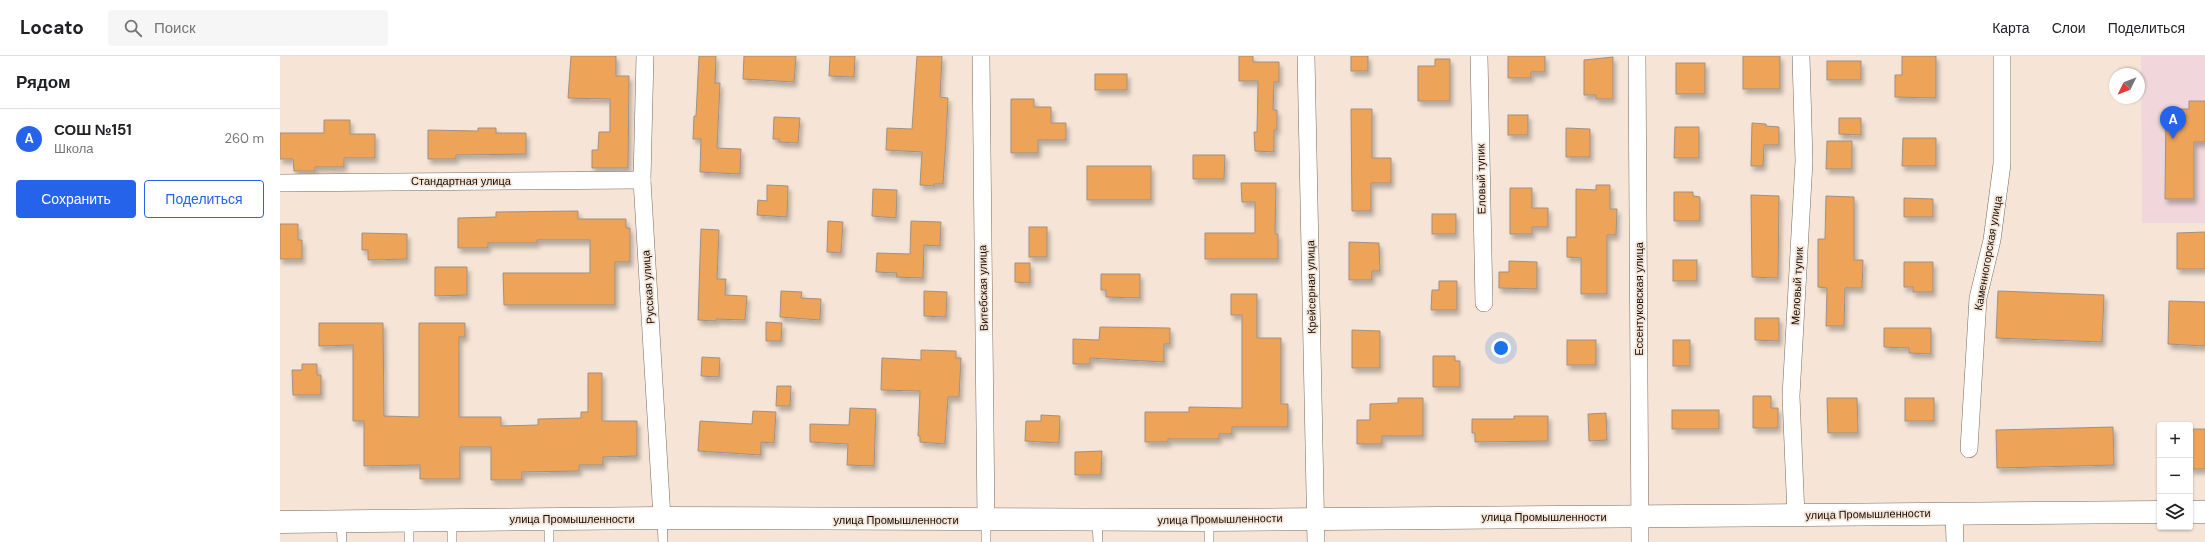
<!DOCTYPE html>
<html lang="ru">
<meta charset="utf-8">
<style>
:root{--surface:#fff;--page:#f6f6f6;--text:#202124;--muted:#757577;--line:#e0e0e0;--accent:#2563eb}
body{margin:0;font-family:"DM Sans",sans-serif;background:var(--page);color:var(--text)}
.controls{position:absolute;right:12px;bottom:12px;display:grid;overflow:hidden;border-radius:4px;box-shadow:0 1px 3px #0004}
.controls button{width:36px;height:36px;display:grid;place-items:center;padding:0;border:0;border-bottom:1px solid var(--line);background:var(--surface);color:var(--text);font:20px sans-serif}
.compass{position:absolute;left:1829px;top:12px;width:36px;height:36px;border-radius:50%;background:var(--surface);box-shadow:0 1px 3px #0004;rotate:227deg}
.you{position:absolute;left:1221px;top:292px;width:14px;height:14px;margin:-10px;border:3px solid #fff;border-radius:50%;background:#1a73e8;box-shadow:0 0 0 6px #1a73e833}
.badge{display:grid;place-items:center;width:26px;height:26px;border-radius:50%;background:var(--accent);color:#fff;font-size:13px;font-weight:700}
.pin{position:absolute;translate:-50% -33px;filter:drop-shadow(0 1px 2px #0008)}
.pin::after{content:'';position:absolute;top:21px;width:14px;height:12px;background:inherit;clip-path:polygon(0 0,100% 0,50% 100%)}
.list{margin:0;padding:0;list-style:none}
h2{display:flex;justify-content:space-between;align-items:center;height:52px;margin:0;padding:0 16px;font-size:17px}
h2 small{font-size:13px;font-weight:400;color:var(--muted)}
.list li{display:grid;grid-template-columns:26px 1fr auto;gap:12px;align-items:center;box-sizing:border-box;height:60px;padding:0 16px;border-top:1px solid var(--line)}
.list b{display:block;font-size:15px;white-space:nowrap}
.list p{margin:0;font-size:13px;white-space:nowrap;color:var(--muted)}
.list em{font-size:13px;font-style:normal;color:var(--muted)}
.actions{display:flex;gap:8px;padding:12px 16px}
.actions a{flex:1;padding:9px 0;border:1px solid var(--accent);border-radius:4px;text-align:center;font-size:14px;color:var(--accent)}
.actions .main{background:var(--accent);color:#fff}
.icon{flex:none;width:22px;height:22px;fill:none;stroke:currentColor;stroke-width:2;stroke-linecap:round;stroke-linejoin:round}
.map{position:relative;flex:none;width:1925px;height:486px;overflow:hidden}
header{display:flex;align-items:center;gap:24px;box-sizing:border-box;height:56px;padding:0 20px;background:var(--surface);border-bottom:1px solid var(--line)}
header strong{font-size:19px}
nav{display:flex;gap:22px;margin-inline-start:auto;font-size:14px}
.search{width:280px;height:36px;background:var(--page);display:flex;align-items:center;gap:10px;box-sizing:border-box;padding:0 14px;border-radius:4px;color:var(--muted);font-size:15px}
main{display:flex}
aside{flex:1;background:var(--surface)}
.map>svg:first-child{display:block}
</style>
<header>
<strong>Locato</strong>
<div class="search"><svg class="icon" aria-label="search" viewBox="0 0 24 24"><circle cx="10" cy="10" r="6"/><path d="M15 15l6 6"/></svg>Поиск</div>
<nav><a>Карта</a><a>Слои</a><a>Поделиться</a></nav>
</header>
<main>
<aside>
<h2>Рядом<small></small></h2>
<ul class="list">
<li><span class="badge">A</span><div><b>СОШ №151</b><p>Школа</p></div><em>260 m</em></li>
</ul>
<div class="actions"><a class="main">Сохранить</a><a>Поделиться</a></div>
</aside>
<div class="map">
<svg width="1925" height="486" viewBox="0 0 1925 486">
<defs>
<filter id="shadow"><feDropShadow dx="2.5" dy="4.5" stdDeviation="2" flood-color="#0004"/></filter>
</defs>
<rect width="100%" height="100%" fill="#f6e5d7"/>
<polygon fill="#f1d7dc" points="1861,0 1925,0 1925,167 1862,167"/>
<g fill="#eda358" stroke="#a09184" filter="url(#shadow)">
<polygon points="291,0 336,0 336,20 349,20 348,112 312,112 312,94 318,94 319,76 330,76 330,43 288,42"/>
<polygon points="419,0 436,0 435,27 440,27 437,92 461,93 460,118 420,116 421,83 413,83 414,60 416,60"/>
<polygon points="464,0 516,0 514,26 463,23"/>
<polygon points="550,0 575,0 574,21 549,20"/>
<polygon points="637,0 662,0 660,41 668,42 666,84 663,128 654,128 654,130 640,129 642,96 606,94 607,72 632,73"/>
<polygon points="959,0 973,0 973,6 999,6 999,26 994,26 993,54 997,54 997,74 994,74 994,96 975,95 974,76 977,76 978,25 959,25"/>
<rect x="1071" y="0" width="17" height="15"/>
<polygon points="1228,0 1265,0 1265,16 1251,16 1251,22 1228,22"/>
<rect x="1463" y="0" width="37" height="33"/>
<polygon points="1622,0 1656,0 1656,42 1615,41 1615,19 1622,19"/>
<polygon points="1333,1 1333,43 1316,43 1316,39 1304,39 1304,4"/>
<polygon points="1155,3 1170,3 1170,45 1138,45 1138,10 1155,10"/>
<rect x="1547" y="5" width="34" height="19"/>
<rect x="1396" y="7" width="29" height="31"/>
<rect x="815" y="18" width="32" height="16"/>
<polygon points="731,43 754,43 754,51 771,51 771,67 786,67 786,84 758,84 758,97 731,97"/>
<polygon points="1909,45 1925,45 1925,86 1914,86 1914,143 1885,143 1886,53 1909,53"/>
<polygon points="1071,53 1092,53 1092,102 1111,102 1111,127 1091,127 1091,155 1072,155"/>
<rect x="1228" y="59" width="20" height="20"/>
<polygon points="494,61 520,62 518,87 499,86 499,83 493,83"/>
<polygon points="1559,62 1581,62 1581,79 1559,78"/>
<polygon points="44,64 70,64 70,78 95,78 95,102 64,102 64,111 35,111 35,115 14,115 13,103 0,103 0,77 44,77"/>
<polygon points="1472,67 1486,68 1486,70 1499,71 1499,89 1484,89 1483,110 1471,110"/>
<polygon points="1395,71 1419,71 1419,102 1394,102"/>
<polygon points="198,72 216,72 216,77 246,77 246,98 176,99 176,103 148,103 148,74 198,75"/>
<polygon points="1286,72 1310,73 1310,101 1286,101"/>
<polygon points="1623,82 1656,82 1656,110 1622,110"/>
<polygon points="1547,85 1572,85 1572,113 1546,113"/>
<polygon points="913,99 945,99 944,123 913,123"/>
<rect x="807" y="110" width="64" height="34"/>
<polygon points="961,127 996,127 995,178 998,178 998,203 925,203 925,177 975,177 975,146 962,146"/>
<polygon points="487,129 508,130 507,161 477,159 478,144 487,145"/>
<polygon points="1316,129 1330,129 1330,153 1337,153 1336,179 1327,179 1327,238 1301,238 1301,202 1287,201 1287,181 1296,181 1296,133 1316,134"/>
<polygon points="1230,132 1252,132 1252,152 1268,152 1268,171 1252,171 1252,178 1230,178"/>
<polygon points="593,133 617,134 616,162 592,160"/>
<polygon points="1394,136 1413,136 1413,140 1420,141 1420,165 1394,165"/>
<polygon points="1471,139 1499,140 1498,222 1472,221"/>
<polygon points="1546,140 1574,141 1574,204 1583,204 1582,232 1565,232 1564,270 1546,270 1547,232 1538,231 1538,183 1545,183"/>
<polygon points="1624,142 1653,143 1653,161 1624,161"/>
<polygon points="298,155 298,163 346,163 346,172 350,172 350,206 335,206 335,249 224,249 223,217 310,217 310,184 257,184 257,187 208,187 208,192 178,192 178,162 216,161 216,156"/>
<rect x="1152" y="158" width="24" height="20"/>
<polygon points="548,165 563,166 561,197 547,196"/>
<polygon points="631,165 661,166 660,190 644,189 643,222 616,221 617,217 596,216 597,197 630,198"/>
<polygon points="0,168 18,168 18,184 22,184 22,203 0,203"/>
<rect x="749" y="171" width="18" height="30"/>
<polygon points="421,173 439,174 437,223 446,223 445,239 467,240 465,264 436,263 436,265 418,264"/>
<polygon points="1925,176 1925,213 1897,213 1897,177"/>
<polygon points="82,177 127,178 127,203 88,204 88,194 82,194"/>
<polygon points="1069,186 1099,187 1100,215 1092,215 1092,224 1069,224"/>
<rect x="1393" y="204" width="24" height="21"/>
<polygon points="1229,205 1257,206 1257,233 1219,232 1219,216 1229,216"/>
<polygon points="1624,206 1653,206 1653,236 1633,236 1633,231 1624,231"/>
<polygon points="735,207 750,207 750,227 735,226"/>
<polygon points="155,211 187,211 187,239 155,240"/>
<polygon points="821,218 860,218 860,242 826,241 826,234 821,234"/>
<polygon points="1159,225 1177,225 1177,254 1151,254 1152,234 1159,234"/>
<polygon points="501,235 522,236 521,242 541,243 540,264 500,261"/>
<polygon points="644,235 667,236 666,261 644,260"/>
<polygon points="1718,235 1824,239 1822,286 1716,282"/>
<polygon points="951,238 977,238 977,282 1001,282 1001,348 1008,348 1008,371 952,371 952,378 939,378 939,383 888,383 888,386 865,386 865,356 909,356 909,351 962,352 962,259 951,259"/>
<polygon points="1889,245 1925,246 1925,290 1888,288"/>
<polygon points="1475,262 1499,262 1499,285 1475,284"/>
<polygon points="486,266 502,267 501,285 486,285"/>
<polygon points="39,267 103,267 104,360 139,361 139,267 185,267 185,281 179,281 179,361 221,361 221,370 258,369 258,363 301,362 301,356 308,356 308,317 322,317 322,365 357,365 357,400 323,401 323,409 299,409 299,415 242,416 242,424 211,424 211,391 180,391 180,423 140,423 140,409 84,410 84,365 73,365 73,289 39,290"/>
<polygon points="820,271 890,272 890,288 884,288 884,306 810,302 810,308 793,308 793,283 819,284"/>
<polygon points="1604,272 1651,272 1651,298 1629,297 1629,292 1604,291"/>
<polygon points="1072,274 1100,275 1100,312 1072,312"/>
<rect x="1287" y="284" width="29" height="25"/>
<rect x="1393" y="284" width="17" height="26"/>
<polygon points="641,294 676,295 676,302 681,302 679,341 668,341 665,388 640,386 640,380 638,380 640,335 601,334 602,302 641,304"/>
<polygon points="1153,300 1175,300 1175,305 1180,305 1180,331 1153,331"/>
<polygon points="422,301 440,302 439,321 421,320"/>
<polygon points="22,308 37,308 37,319 41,319 41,339 13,339 12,314 22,314"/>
<polygon points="497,330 511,330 510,350 496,350"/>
<polygon points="1473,340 1491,340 1491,352 1498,352 1498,372 1473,372"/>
<polygon points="1118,342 1143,342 1143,380 1102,380 1102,388 1077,388 1077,364 1090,364 1090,348 1118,347"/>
<polygon points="1547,342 1577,342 1578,377 1548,377"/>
<rect x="1625" y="342" width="29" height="23"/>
<polygon points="570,352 596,353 594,410 567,409 568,388 530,386 530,368 569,369"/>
<rect x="1392" y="354" width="47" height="19"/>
<polygon points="473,355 496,356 494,387 481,386 481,399 418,395 420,365 472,368"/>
<polygon points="1326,357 1327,384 1309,385 1308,358"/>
<polygon points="761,359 780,360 779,387 745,385 746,365 761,365"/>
<polygon points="1234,360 1268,360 1268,385 1195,386 1195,377 1192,377 1192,363 1234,363"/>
<polygon points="1833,371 1834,409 1717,412 1716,374"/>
<rect x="1910" y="373" width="15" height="40"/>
<polygon points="822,395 821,419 795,419 795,396"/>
</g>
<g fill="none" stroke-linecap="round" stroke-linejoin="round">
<defs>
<g id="lane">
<polyline points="382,462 383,486"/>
<polyline points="172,464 172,486"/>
<polyline points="706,464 706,486"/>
<polyline points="817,464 818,486"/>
<polyline points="929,464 929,486"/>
<polyline points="61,466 62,486"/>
<polyline points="129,486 129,466"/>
<polyline points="269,486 269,463"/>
</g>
<g id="street">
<polyline points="365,0 362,124 382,462"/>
<polyline points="701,0 706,464"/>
<polyline points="1026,0 1036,486"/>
<polyline points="1199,0 1204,247"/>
<polyline points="1357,0 1360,486"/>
<polyline points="0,127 362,124"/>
<polyline points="1689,393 1698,242 1712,184 1722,108 1722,0"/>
<polyline points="1674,457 1675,486"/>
<polyline points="1516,459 1511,340 1524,105 1521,0"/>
</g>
<g id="secondary">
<polyline points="1910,456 1925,456"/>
<polyline points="0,466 382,462 929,464 1880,456"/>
</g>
</defs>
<use href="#lane" stroke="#786a5d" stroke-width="10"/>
<use href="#street" stroke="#786a5d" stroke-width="18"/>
<use href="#secondary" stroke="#786a5d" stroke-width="23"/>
<use href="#lane" stroke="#fff" stroke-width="9"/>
<use href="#street" stroke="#fff" stroke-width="17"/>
<use href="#secondary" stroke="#fff" stroke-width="22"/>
</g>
<g text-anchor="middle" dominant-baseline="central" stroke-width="3.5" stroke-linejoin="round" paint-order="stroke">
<g font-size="11" fill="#120d08" stroke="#f6e5d7">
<text transform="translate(1201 123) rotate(-91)">Еловый тупик</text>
<text x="181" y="125">Стандартная улица</text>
<text transform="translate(1708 197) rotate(-80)">Каменногорская улица</text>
<text transform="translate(1517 230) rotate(-87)">Меловый тупик</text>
<text transform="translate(368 231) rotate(-94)">Русская улица</text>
<text transform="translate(1031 231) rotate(-91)">Крейсерная улица</text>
<text transform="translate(703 232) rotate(-91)">Витебская улица</text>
<text transform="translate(1359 243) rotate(-90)">Ессентуковская улица</text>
<text transform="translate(1588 458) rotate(-1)">улица Промышленности</text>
<text x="1264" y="461">улица Промышленности</text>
<text x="292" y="463">улица Промышленности</text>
<text transform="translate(940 463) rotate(-1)">улица Промышленности</text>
<text x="616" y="464">улица Промышленности</text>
</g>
</g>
</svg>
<div class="controls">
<button>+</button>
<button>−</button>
<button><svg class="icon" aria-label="layers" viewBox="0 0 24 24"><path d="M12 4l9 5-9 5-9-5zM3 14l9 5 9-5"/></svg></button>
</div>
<svg class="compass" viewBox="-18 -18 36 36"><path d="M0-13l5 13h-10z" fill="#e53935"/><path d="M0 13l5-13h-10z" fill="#757577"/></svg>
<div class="you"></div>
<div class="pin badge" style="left:1893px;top:83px">A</div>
</div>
</main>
